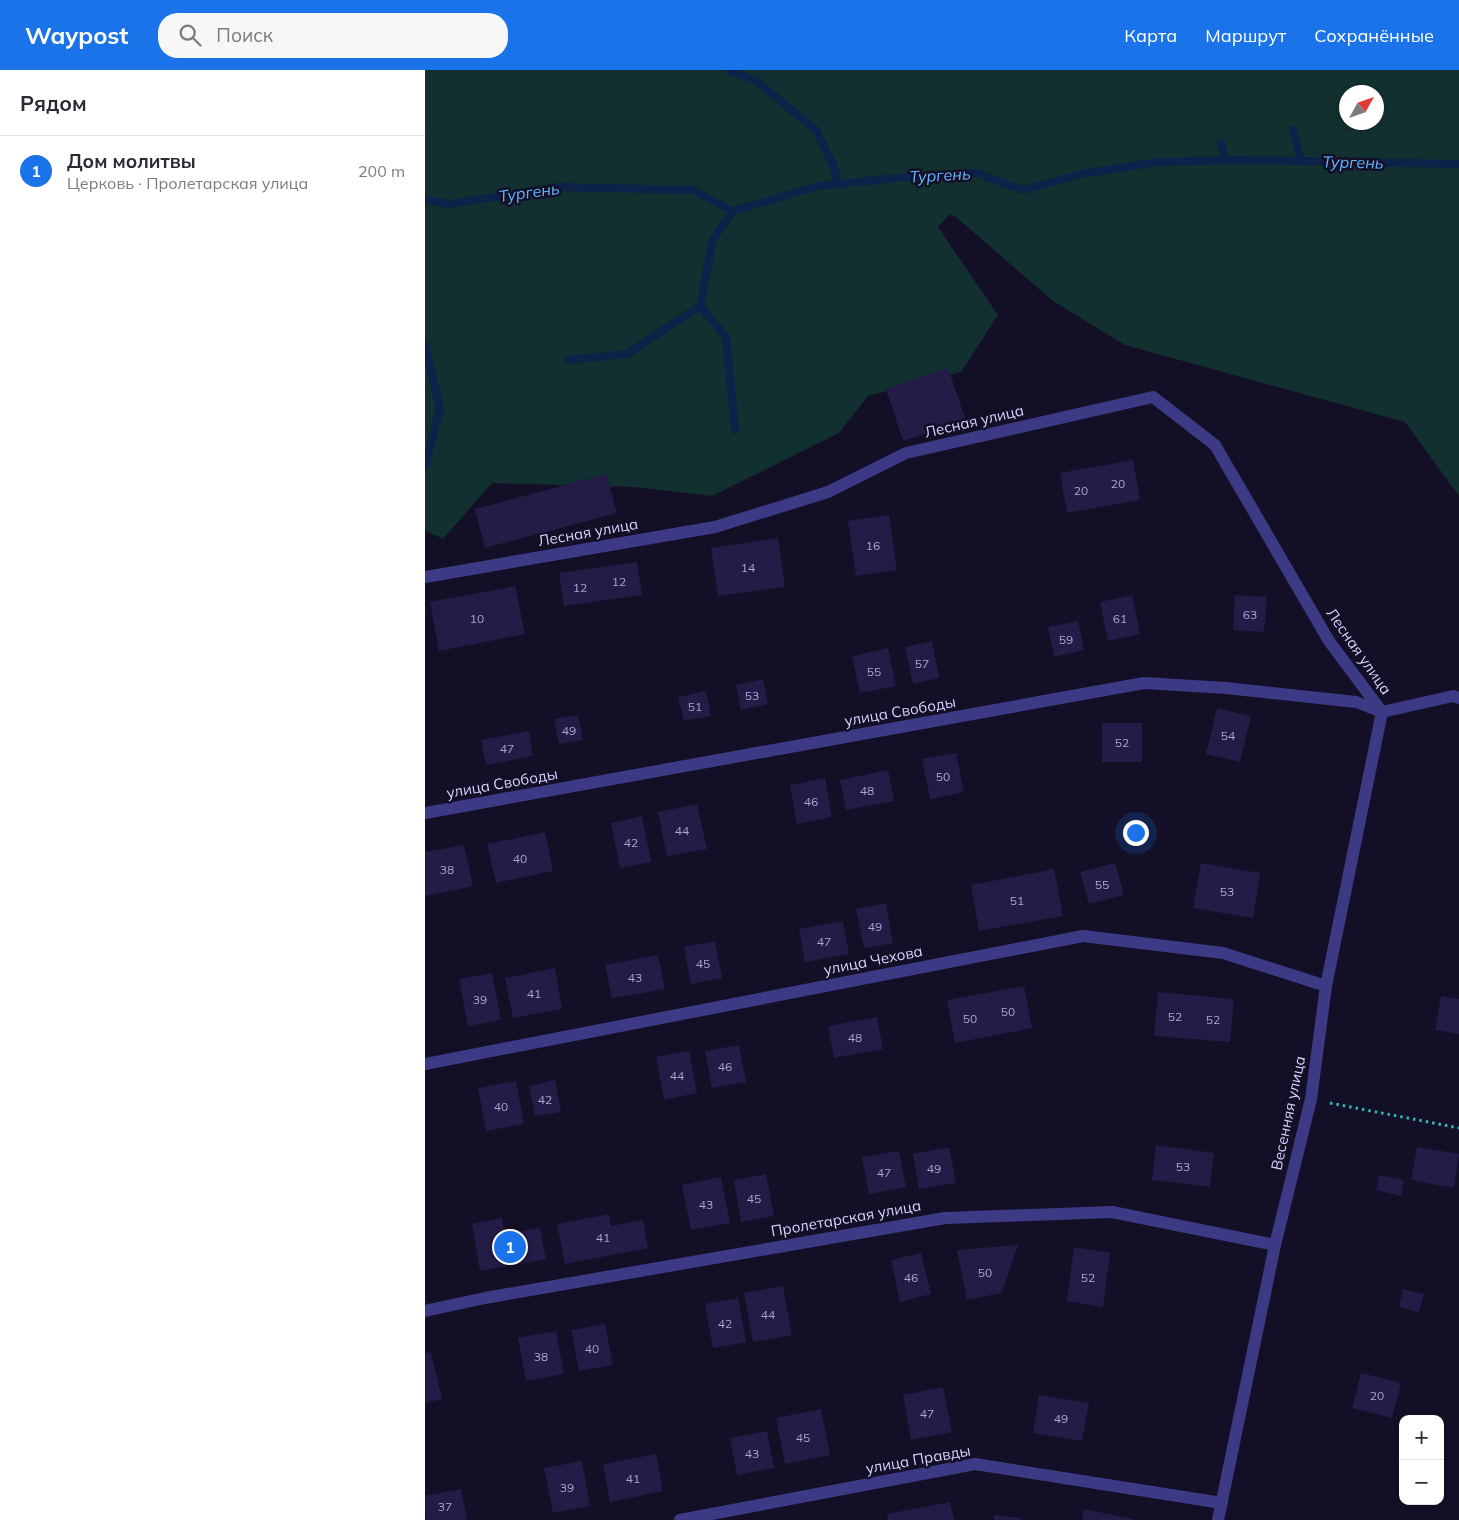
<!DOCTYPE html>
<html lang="ru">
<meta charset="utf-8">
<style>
:root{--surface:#fff;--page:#f7f7f7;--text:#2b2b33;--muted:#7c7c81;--line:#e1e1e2;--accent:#1a73e8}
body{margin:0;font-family:Mulish,sans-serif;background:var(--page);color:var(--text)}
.controls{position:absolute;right:15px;bottom:15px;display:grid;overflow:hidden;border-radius:10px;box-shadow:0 1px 4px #0004}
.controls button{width:45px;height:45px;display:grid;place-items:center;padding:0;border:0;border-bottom:1px solid var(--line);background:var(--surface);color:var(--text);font:25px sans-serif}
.compass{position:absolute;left:914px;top:15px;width:45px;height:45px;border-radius:50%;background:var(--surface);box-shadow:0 1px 4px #0004;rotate:50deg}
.you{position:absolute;left:710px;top:762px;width:18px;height:18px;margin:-12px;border:4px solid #fff;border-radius:50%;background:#1a73e8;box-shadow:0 0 0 8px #1a73e833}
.badge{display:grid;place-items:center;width:32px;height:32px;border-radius:50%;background:var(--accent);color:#fff;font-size:16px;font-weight:700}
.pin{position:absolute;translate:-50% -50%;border:2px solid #fff;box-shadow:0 1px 5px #0006}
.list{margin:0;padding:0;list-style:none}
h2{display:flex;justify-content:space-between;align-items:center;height:65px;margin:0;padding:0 20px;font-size:21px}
h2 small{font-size:16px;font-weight:400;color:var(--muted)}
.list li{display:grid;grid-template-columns:32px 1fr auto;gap:15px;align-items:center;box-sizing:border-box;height:70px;padding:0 20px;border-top:1px solid var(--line)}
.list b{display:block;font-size:19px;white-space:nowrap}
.list p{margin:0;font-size:16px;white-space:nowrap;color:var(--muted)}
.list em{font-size:16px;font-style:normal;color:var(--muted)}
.icon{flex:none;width:28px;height:28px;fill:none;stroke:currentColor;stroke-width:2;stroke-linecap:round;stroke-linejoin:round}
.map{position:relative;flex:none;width:1034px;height:1450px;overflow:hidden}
header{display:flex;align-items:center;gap:30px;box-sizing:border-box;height:70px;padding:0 25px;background:var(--accent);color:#fff}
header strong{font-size:24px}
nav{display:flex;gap:28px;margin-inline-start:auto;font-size:18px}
.search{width:350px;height:45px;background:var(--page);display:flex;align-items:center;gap:12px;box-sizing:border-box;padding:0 18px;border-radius:20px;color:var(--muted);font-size:19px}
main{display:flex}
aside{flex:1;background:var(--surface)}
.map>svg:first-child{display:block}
</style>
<header>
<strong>Waypost</strong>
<div class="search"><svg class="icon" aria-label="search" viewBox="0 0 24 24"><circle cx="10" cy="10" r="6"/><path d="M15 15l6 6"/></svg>Поиск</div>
<nav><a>Карта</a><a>Маршрут</a><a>Сохранённые</a></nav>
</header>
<main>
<aside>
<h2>Рядом<small></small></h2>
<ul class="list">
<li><span class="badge">1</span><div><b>Дом молитвы</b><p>Церковь · Пролетарская улица</p></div><em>200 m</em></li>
</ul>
</aside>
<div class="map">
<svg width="1034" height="1450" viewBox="0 0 1034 1450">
<rect width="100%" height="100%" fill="#130f26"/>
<path fill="#12302f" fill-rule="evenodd" d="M0 0H1034V426L980 352 700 275 628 231 531 147 525 144 513 157 573 245 536 302 443 326 414 363 287 426 209 417 67 413 18 469 0 460ZM922 22H952V52H922Z"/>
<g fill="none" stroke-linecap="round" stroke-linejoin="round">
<g stroke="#0c2248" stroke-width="8">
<polyline points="305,0 334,13 391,60 409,97 413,114"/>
<polyline points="868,60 876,91"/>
<polyline points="796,74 801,90"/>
<polyline points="0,130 25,134 132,117 268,120 308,141 393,116 481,107 552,103 598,120 656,104 733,92 813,90 1034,94"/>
<polyline points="275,236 301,267 310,360"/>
<polyline points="0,275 15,339 0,395"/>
<polyline points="143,290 202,284 275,236 288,169 308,141"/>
</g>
</g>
<g fill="#241b47">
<polygon points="523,298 541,351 478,371 461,319"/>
<polygon points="708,390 715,430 642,443 635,403"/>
<polygon points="181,404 192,443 60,478 50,439"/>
<polygon points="464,445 472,500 431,506 423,451"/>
<polygon points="353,468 360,517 293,526 286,478"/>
<polygon points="212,492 217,525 139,536 134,503"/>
<polygon points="90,516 100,564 14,581 5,532"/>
<polygon points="707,525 715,564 683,571 675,532"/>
<polygon points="810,525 842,527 839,562 808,560"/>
<polygon points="653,551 659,580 629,587 623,557"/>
<polygon points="507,571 514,608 488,614 480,577"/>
<polygon points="463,578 471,616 435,623 427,586"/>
<polygon points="338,609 343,634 316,640 311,615"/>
<polygon points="281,621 286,646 259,651 253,627"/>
<polygon points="792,638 826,646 815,692 781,684"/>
<polygon points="153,645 158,670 134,674 129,649"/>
<rect x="677" y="653" width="40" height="39"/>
<polygon points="104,661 108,686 61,695 56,670"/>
<polygon points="531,683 539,722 505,729 497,689"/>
<polygon points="463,700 469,731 421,740 415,710"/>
<polygon points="400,708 407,747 372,754 365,715"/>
<polygon points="272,734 282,779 242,786 233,742"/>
<polygon points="217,746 226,792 195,798 186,753"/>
<polygon points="120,762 128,801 71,813 62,774"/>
<polygon points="39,775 48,816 0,826 0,782"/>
<polygon points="690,793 699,825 664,834 655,802"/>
<polygon points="776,793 835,803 828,848 768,838"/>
<polygon points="629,799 638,846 554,861 546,815"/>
<polygon points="461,833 468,873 439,878 431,839"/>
<polygon points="418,851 424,884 380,892 374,859"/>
<polygon points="290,871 297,908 266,914 259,877"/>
<polygon points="233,885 240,919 187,928 180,895"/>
<polygon points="130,898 137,939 88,948 80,908"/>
<polygon points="67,903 76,950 43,956 34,909"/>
<polygon points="599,916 607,958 530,973 522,930"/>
<polygon points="733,922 809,929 805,972 729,966"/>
<polygon points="1016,926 1034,929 1034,964 1010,960"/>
<polygon points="452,947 458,979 409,988 403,956"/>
<polygon points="314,975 321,1012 287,1018 280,981"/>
<polygon points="264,981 272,1023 239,1030 231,987"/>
<polygon points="130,1010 136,1042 110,1046 104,1016"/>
<polygon points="91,1011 99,1054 61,1061 53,1018"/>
<polygon points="731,1075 789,1083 785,1117 727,1110"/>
<polygon points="524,1077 531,1113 494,1119 488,1084"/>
<polygon points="992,1077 1034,1084 1029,1118 986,1110"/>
<polygon points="474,1081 481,1117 444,1124 437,1087"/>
<polygon points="341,1104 349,1146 316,1152 309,1110"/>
<polygon points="954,1105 979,1110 976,1126 951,1120"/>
<polygon points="296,1107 305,1153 266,1160 257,1115"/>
<polygon points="184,1144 186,1156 218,1150 223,1178 140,1194 132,1154"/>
<polygon points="77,1148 80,1164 115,1158 121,1189 55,1201 47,1154"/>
<polygon points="593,1175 577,1223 542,1230 532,1180"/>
<polygon points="649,1177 685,1183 678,1237 642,1231"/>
<polygon points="496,1183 506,1224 475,1232 466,1190"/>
<polygon points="358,1216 367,1265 328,1272 319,1223"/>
<polygon points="978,1219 999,1224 994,1242 974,1237"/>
<polygon points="313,1228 321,1272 288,1278 280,1234"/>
<polygon points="180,1254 188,1295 154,1301 146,1260"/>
<polygon points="131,1261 139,1304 101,1311 93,1268"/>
<polygon points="6,1282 17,1329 0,1333 0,1283"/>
<polygon points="936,1303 976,1313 967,1348 927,1338"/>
<polygon points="518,1317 527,1362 486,1370 478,1325"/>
<polygon points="614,1325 664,1333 657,1371 608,1363"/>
<polygon points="396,1339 405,1385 360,1394 351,1348"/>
<polygon points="342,1361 349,1398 312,1405 305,1368"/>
<polygon points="231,1384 238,1421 185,1432 178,1394"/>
<polygon points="157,1391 165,1436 128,1443 119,1398"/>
<polygon points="36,1419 42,1450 1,1450 0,1426"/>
<polygon points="525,1432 529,1450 463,1450 462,1444"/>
<polygon points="659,1439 708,1449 708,1450 657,1450"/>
<polygon points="569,1445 596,1448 596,1450 569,1450"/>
</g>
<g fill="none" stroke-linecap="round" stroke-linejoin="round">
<polyline stroke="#2fb8b0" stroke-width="3" stroke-dasharray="2.5 4" stroke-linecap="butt" points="905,1033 1034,1058"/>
<polyline stroke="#3d3a85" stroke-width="12" points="957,642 1028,626 1034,628"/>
<g stroke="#3d3a85" stroke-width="12">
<polyline points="0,507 290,457 403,422 481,383 728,327 790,375 904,571 957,642"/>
<polyline points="0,743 719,613 801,618 931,632 957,642"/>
<polyline points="0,994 658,866 798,883 901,916"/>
<polyline points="0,1241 60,1228 520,1148 687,1142 850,1175"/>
<polyline points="255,1450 550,1394 797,1433"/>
<polyline points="793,1450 850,1175 886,1029 901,916 957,642"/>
</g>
</g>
<g text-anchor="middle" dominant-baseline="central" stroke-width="5" stroke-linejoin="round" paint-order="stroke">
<g font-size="12" fill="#aca6d1">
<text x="693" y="413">20</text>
<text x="656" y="420">20</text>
<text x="448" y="475">16</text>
<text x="323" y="497">14</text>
<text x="194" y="511">12</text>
<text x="155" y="517">12</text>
<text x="825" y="544">63</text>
<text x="52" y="548">10</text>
<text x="695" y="548">61</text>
<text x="641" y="569">59</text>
<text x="497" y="593">57</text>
<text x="449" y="601">55</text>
<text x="327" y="625">53</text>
<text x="270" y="636">51</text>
<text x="144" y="660">49</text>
<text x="803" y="665">54</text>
<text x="697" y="672">52</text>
<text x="82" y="678">47</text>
<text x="518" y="706">50</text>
<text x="442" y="720">48</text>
<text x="386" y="731">46</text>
<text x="257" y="760">44</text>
<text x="206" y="772">42</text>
<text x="95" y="788">40</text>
<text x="22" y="799">38</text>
<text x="677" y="814">55</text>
<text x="802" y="821">53</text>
<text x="592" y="830">51</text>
<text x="450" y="856">49</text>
<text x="399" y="871">47</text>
<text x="278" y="893">45</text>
<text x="210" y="907">43</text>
<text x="109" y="923">41</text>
<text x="55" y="929">39</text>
<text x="583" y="941">50</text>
<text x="750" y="946">52</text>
<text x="545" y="948">50</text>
<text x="788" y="949">52</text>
<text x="430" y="967">48</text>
<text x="300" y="996">46</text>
<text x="252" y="1005">44</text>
<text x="120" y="1029">42</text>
<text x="76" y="1036">40</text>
<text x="758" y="1096">53</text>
<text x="509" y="1098">49</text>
<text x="459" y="1102">47</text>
<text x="329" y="1128">45</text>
<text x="281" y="1134">43</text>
<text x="178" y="1167">41</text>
<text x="560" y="1202">50</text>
<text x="486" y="1207">46</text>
<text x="663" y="1207">52</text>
<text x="343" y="1244">44</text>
<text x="300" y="1253">42</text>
<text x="167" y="1278">40</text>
<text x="116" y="1286">38</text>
<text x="952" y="1325">20</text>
<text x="502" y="1343">47</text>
<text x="636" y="1348">49</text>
<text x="378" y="1367">45</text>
<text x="327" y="1383">43</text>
<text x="208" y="1408">41</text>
<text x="142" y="1417">39</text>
<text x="20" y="1436">37</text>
</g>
<g font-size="15" fill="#d9d4ff" stroke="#130f26">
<text transform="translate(549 351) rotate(-13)">Лесная улица</text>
<text transform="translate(163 462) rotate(-10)">Лесная улица</text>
<text transform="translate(934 581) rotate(55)">Лесная улица</text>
<text transform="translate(475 641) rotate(-10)">улица Свободы</text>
<text transform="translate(77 713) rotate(-10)">улица Свободы</text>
<text transform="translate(448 890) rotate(-11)">улица Чехова</text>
<text transform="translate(863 1043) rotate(-78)">Весенняя улица</text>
<text transform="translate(421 1148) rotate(-10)">Пролетарская улица</text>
<text transform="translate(493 1389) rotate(-10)">улица Правды</text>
</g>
<g font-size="16" font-style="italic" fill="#62b6ff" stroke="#130f26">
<text transform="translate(928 92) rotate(1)">Тургень</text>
<text transform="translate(515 105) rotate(-3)">Тургень</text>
<text transform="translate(104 122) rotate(-8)">Тургень</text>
</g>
</g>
</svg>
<div class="controls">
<button>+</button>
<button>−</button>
</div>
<svg class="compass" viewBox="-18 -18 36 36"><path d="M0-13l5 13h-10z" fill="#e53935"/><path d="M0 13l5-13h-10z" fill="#7c7c81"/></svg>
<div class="you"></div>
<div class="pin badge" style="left:85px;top:1177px">1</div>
</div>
</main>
